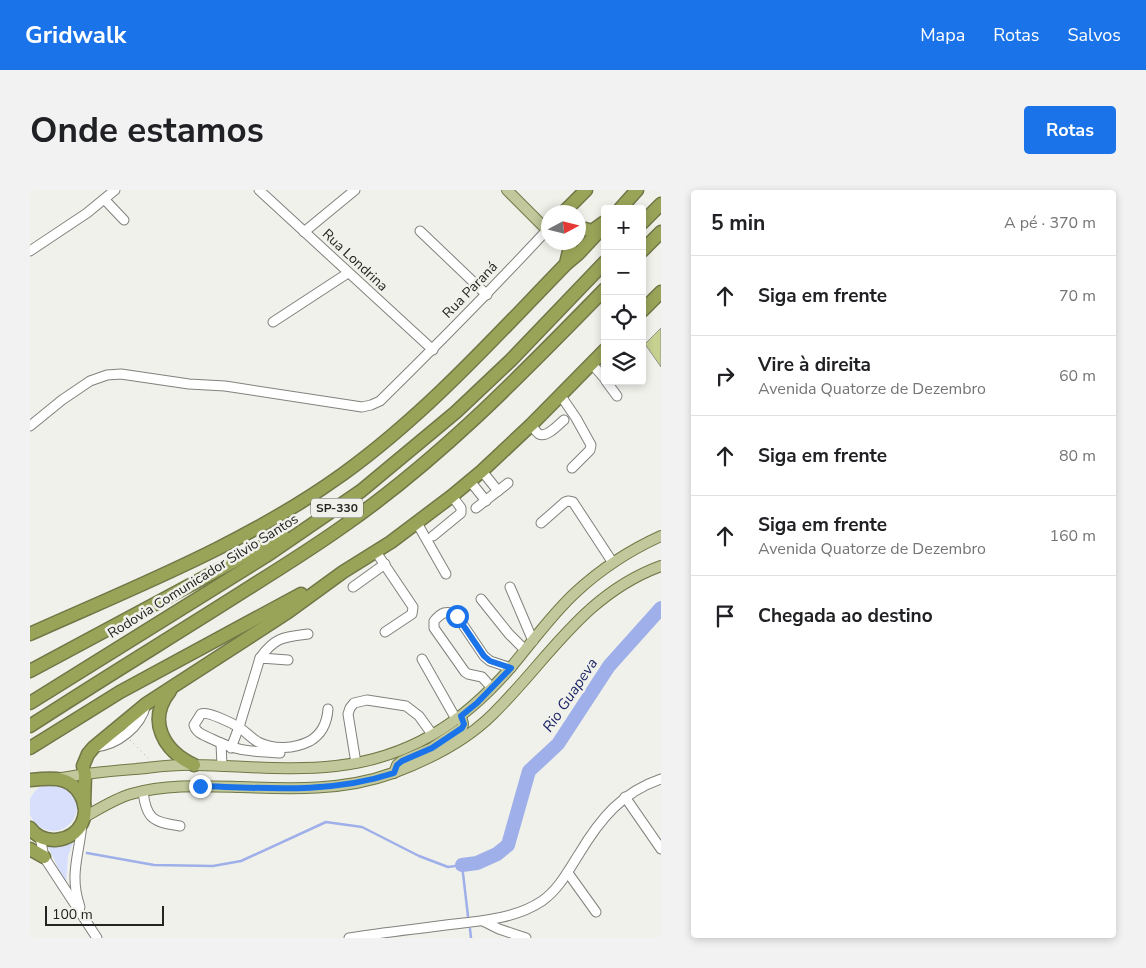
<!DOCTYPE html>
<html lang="pt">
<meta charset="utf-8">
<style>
:root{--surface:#fff;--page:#f2f2f2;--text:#202124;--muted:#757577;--line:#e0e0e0;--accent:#1a73e8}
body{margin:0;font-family:"Nunito Sans",sans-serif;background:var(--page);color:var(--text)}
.controls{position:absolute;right:15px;top:15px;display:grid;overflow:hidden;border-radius:5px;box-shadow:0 2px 8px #0003}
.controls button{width:45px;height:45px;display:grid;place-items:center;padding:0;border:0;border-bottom:1px solid var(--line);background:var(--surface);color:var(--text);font:25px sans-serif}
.compass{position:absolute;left:511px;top:15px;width:45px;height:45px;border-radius:50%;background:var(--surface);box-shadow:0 2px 8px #0003;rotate:83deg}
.scale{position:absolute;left:15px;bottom:12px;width:119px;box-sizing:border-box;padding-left:5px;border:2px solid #242422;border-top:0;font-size:14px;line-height:18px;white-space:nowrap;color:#242422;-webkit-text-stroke:4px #f0f1ea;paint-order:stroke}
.stop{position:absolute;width:15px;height:15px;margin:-11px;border:4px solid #1a73e8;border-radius:50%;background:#fff}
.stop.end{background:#1a73e8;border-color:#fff;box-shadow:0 1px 5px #0008}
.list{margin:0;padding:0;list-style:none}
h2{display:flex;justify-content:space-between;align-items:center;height:65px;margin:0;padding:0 20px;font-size:21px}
h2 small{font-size:16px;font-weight:400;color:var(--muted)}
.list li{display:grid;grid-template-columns:32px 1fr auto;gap:15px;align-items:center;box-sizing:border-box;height:80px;padding:0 20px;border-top:1px solid var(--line)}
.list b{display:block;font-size:19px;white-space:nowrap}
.list p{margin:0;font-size:16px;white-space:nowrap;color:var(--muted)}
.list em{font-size:16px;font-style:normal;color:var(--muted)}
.icon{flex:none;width:28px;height:28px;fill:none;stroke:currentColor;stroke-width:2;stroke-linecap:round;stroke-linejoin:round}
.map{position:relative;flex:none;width:631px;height:748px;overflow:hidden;border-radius:5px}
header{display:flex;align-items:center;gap:30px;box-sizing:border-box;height:70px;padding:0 25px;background:var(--accent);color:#fff}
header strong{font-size:24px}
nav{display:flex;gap:28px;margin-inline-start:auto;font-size:18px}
.intro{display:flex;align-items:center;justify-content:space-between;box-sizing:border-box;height:120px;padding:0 30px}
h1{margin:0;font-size:35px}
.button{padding:12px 22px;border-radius:5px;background:var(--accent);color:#fff;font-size:18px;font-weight:700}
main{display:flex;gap:30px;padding:0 30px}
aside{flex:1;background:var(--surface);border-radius:5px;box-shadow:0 2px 8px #0003}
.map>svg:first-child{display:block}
</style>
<header>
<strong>Gridwalk</strong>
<nav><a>Mapa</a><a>Rotas</a><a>Salvos</a></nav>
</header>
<div class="intro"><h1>Onde estamos</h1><a class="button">Rotas</a></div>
<main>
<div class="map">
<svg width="631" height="748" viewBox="0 0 631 748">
<rect width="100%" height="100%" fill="#f0f1ea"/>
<g fill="#d7dffc">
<circle cx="23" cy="617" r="24"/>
<polygon points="44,650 38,666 36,694 18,657"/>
</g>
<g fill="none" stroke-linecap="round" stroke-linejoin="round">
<g stroke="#9fafe9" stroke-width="2.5">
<polyline points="57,663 124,675 183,676 211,671 296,632 332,637 389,666 418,677 432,675 438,726"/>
<polyline points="440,739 441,748"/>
</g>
<polyline stroke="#9fafe9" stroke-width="14" points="432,675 447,673 467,664 478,655 499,581 528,554 579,476 631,418"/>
</g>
<polygon fill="#c6d08f" stroke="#90918b" points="631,138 631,177 615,154"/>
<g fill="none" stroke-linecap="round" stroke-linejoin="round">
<defs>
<g id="minor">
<polyline points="229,0 403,160"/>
<polyline points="75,10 94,30"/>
<polyline points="390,41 457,105"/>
<polyline points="274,42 325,0"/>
<polyline points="0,61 57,23 85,0"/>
<polyline points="243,132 318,83"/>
<polyline points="562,174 575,189"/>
<polyline points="576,191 587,206"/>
<polyline points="531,206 546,228 561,255 560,260 542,278"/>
<path d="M501 235C503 237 507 243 509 244 517 248 529 234 534 230"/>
<path d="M0 236 32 210 60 191 77 185 91 184 159 194 195 196 332 217 341 215 350 211C407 155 463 98 517 40"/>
<polyline points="452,281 468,301"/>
<polyline points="440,291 456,311"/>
<polyline points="446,318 478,293"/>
<polyline points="387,333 416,384"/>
<polyline points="511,333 535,312 538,311 543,312 583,373"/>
<polyline points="403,346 431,323 431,318 422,306"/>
<polyline points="346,362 383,417 382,424 355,442"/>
<polyline points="323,397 355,374"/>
<polyline points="480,397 503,451"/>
<polyline points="451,409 479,444 495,460"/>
<path d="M230 468C245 447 254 447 278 444"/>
<polyline points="392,469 426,529"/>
<path d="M462 498 452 487 438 484 435 482 404 438V431C411 423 417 419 427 426L454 466 460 471 481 478"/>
<polyline points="191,553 192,576"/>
<path d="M65 557C87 555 111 537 116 514"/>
<polyline points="201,558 209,537 230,468 258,470"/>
<path d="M250 563C221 561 208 562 182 549 174 545 166 543 164 535L171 524C178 521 202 533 210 538 216 542 221 548 228 552 244 560 264 559 280 551 292 544 297 533 298 519"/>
<polyline points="326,573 318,524 320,518 324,513 337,510 376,516 389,526 402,544"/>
<path d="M113 601C116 630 124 632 150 636"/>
<polyline points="595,607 631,659"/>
<polyline points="10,647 14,667 67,748"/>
<polyline points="538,683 566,722"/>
<path d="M50 717C39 685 49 666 52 634"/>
<polyline points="453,731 469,739 496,748"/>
<path d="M319 748C354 742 389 739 424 734 453 731 487 728 512 711 529 699 538 681 549 664 570 629 592 602 631 589"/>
</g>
<g id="major">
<polyline points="477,0 517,40 518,38"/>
<polyline points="364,583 367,575 372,571 402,558 432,538 433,534 431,526"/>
<path d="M27 589C53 583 80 581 106 579 126 577 146 574 166 575 251 577 324 590 402 545 433 527 459 503 482 476 503 451 522 424 546 402 571 379 600 360 631 346"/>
<path d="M53 628C69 619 84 609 101 604 136 594 174 596 210 597 261 599 314 601 363 583 398 570 436 551 463 524 518 470 554 404 631 376"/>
</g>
<g id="highway">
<polyline points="590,19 607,0"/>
<polyline points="534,22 556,0"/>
<polyline points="612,33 631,14"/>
<polyline points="548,37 562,41 573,33"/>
<polyline points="612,61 631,42"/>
<polyline points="536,74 541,52"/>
<polyline points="612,121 631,102"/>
<path d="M0 444C107 396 217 353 313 284 396 224 465 147 536 74L548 64 575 35"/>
<polyline points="0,481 231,357 254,347"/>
<path d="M140 501C116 531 134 561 164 575"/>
<polyline points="0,513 236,366 331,301 426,222 481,170 575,72"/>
<path d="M0 536C72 489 145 445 217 399 249 379 281 359 312 337 410 269 492 184 575 99"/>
<polyline points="0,558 90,502 271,404"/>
<path d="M0 590C9 589 19 588 27 589 47 591 61 614 52 633 42 653 13 656 0 638"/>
<polyline points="54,615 55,584 53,576 58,564 64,557 116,514 258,422 313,382 361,352 422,306 452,281 501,235 575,160"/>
<polyline points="0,659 14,667"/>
</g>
</defs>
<use href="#minor" stroke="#81827d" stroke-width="11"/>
<use href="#major" stroke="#717746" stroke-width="12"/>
<use href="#highway" stroke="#717746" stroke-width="15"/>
<polyline stroke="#adaea9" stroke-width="1" stroke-dasharray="1 4" stroke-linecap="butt" points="100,550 119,569"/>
<use href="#minor" stroke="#fff" stroke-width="9"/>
<use href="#major" stroke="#c2c89b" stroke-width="10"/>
<use href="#highway" stroke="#9aa459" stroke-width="12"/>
</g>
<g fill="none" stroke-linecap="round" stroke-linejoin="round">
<path stroke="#1a73e8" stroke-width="6" d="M170 596C235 598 301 604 364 583L367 575 372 571 402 558 432 538 434 534 431 526 447 513 481 478 460 471 454 466 427 426"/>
</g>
<g text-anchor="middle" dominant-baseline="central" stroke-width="5" stroke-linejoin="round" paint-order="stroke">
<rect fill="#f0f1ea" stroke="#61625e" stroke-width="1" x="281" y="308.5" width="52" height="19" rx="4"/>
<g font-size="12" font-weight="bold" fill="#242422">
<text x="307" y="318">SP-330</text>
</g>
<g font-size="14" fill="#242422" stroke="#f0f1ea">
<text transform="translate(325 70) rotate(43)">Rua Londrina</text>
<text transform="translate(440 100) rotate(-46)">Rua Paraná</text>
<text transform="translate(173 386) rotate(-32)">Rodovia Comunicador Silvio Santos</text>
</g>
<g font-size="15" font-style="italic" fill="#1d2567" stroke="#f0f1ea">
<text transform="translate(540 505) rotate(-56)">Rio Guapeva</text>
</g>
</g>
</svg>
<div class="controls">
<button>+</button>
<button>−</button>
<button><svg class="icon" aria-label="locate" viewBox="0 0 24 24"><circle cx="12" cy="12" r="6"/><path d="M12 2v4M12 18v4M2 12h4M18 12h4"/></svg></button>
<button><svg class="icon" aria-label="layers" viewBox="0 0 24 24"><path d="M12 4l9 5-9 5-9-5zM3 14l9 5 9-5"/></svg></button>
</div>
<svg class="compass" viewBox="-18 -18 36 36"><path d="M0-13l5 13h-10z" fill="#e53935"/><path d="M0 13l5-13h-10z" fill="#757577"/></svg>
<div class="scale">100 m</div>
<div class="stop" style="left:427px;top:426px"></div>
<div class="stop end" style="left:170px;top:596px"></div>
</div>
<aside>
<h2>5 min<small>A pé · 370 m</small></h2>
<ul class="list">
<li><svg class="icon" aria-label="ahead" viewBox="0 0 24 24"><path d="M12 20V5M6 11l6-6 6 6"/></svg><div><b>Siga em frente</b></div><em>70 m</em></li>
<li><svg class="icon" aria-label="right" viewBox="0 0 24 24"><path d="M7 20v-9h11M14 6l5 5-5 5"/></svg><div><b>Vire à direita</b><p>Avenida Quatorze de Dezembro</p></div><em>60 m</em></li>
<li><svg class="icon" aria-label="ahead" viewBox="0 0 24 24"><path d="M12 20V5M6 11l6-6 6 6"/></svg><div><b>Siga em frente</b></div><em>80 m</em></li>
<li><svg class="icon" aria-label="ahead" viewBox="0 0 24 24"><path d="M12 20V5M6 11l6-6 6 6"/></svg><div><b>Siga em frente</b><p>Avenida Quatorze de Dezembro</p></div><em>160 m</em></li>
<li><svg class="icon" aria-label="arrive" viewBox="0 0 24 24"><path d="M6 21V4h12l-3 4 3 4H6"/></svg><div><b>Chegada ao destino</b></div></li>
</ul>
</aside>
</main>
